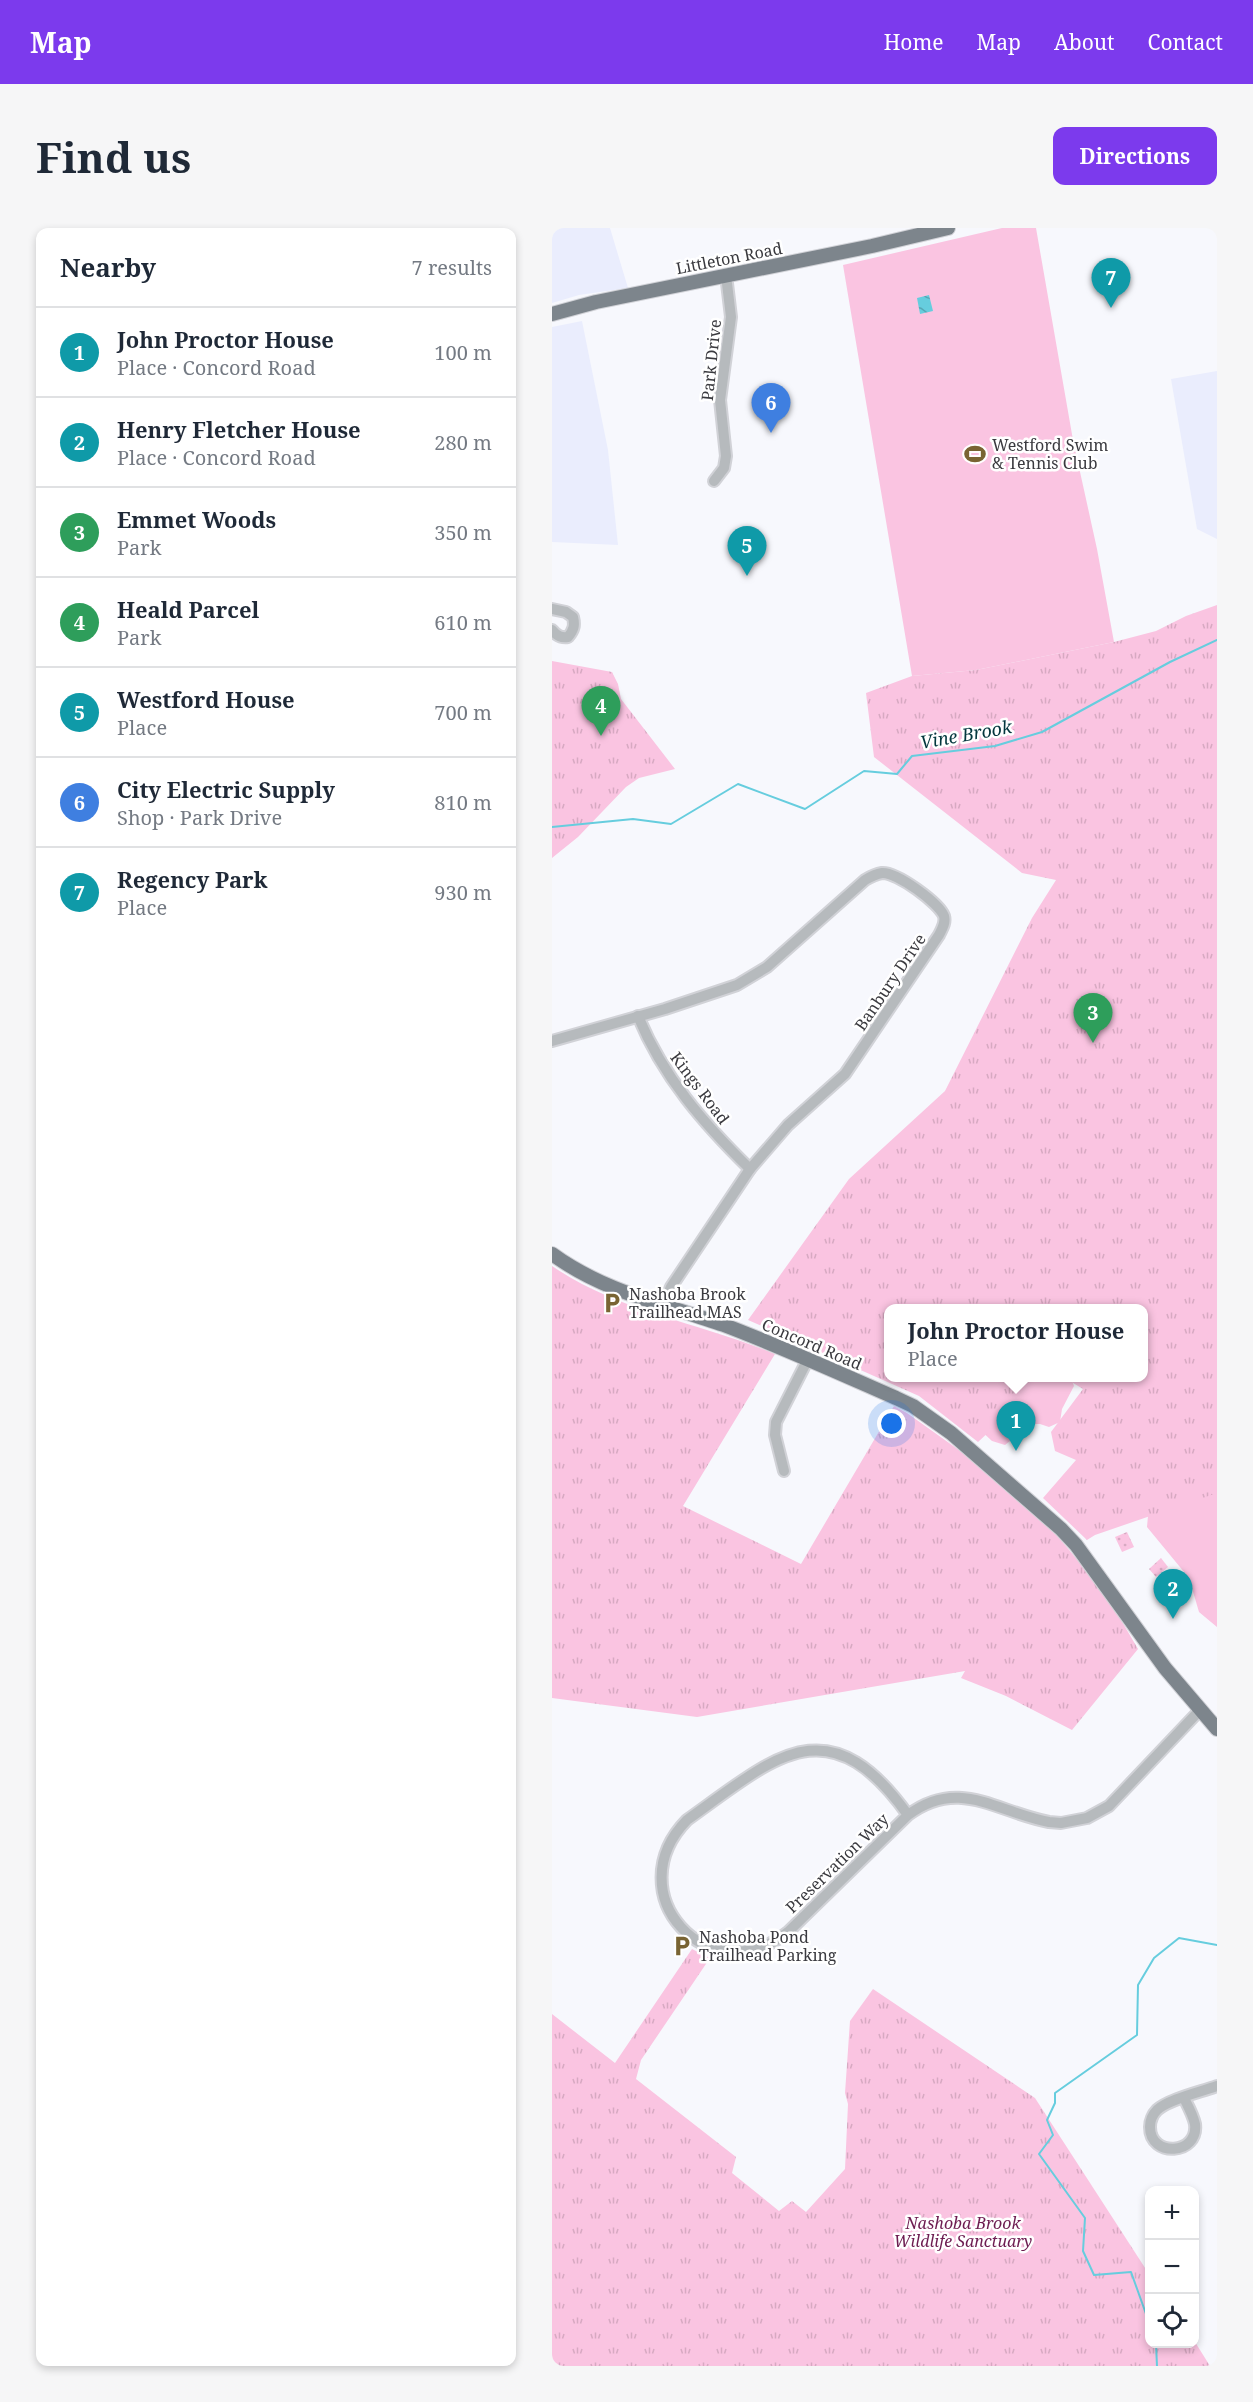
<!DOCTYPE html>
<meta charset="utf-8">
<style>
:root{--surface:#fff;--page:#f6f6f7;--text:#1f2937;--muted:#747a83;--line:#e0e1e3;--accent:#7c3aed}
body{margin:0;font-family:"Noto Serif",serif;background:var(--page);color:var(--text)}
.controls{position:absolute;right:18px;bottom:18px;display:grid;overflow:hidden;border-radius:12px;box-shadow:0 3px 9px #0003}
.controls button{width:54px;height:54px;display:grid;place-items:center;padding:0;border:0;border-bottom:2px solid var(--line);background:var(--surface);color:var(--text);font:30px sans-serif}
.you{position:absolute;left:340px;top:1196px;width:21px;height:21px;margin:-15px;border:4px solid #fff;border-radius:50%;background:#1a73e8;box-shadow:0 0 0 9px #1a73e833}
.badge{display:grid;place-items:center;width:39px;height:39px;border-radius:50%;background:var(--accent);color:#fff;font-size:20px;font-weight:700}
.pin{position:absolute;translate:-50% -50px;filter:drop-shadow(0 2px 3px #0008)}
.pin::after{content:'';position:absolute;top:32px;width:21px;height:18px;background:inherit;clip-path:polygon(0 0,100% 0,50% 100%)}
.popup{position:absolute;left:332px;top:1076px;width:264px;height:78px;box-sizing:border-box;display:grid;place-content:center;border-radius:12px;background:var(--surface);filter:drop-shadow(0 2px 4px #0005);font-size:20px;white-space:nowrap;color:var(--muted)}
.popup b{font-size:22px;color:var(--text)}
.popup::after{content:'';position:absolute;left:50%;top:100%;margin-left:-12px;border:12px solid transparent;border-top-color:var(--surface)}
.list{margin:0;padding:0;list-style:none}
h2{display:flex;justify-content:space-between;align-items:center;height:78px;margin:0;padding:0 24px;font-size:26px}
h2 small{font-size:20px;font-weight:400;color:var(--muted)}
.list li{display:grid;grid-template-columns:39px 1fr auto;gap:18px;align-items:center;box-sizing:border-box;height:90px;padding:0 24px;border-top:2px solid var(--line)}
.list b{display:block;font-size:22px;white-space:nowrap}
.list p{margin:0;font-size:20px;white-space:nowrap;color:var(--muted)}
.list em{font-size:20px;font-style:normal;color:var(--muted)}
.icon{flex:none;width:33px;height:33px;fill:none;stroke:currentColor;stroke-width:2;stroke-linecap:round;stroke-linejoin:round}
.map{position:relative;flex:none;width:665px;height:2138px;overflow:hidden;border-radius:12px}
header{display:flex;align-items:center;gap:36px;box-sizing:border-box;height:84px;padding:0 30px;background:var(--accent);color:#fff}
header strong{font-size:28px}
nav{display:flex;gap:33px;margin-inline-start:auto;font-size:21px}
.intro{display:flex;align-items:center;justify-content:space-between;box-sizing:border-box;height:144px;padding:0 36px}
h1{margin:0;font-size:42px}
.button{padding:15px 27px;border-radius:12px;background:var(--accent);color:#fff;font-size:21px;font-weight:700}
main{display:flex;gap:36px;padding:0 36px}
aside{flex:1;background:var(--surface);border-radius:12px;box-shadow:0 3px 9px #0003}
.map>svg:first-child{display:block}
</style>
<header>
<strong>Map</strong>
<nav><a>Home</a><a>Map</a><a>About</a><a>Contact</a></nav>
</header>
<div class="intro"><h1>Find us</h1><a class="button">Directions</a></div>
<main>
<aside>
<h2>Nearby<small>7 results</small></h2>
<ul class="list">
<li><span class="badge" style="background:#0f9aa8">1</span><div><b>John Proctor House</b><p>Place · Concord Road</p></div><em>100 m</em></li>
<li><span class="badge" style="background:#0f9aa8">2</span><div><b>Henry Fletcher House</b><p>Place · Concord Road</p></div><em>280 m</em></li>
<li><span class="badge" style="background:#2e9e5b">3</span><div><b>Emmet Woods</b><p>Park</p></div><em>350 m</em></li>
<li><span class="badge" style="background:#2e9e5b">4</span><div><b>Heald Parcel</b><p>Park</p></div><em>610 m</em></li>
<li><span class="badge" style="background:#0f9aa8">5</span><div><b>Westford House</b><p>Place</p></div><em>700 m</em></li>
<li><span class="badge" style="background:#3f7fe0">6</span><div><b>City Electric Supply</b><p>Shop · Park Drive</p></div><em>810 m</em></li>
<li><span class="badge" style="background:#0f9aa8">7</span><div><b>Regency Park</b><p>Place</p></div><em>930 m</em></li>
</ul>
</aside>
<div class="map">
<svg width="665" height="2138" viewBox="0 0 665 2138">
<defs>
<pattern id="park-tufts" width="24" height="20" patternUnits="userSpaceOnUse" patternTransform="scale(1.5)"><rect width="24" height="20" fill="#fac4e1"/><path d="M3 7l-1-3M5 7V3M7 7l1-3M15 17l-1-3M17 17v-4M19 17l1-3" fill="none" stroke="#d7a9c2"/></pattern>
<pattern id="garden-dots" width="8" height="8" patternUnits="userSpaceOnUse" patternTransform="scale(1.5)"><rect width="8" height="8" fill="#fac4e1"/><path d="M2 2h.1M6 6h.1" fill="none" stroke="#d7a9c2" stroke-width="1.8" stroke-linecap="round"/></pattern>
<pattern id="water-waves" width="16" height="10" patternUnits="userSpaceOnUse" patternTransform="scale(1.5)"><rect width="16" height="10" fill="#66cdde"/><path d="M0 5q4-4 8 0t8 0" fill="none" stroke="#55a7b5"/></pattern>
</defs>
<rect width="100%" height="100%" fill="#f7f8fd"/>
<g fill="#eaedfd">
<polygon points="0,0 58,0 76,60 27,67 0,75"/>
<polygon points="30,93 56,222 66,317 0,314 0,99"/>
<polygon points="665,143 665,311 645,301 619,151"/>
</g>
<g fill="#fac4e1">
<polygon points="450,0 484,0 521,212 545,321 562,414 424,442 360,448 291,37"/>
<polygon points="423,1150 519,1150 522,1158 510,1181 508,1194 497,1199 488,1196 479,1196 453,1217 440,1213 426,1200"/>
<polygon points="665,1250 665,1399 647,1384 637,1350 595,1299 597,1277"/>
</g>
<g fill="url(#park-tufts)">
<polygon points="665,377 665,1265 543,1307 535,1312 491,1270 524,1232 503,1223 499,1204 531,1161 513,1150 592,1150 592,1080 336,1080 336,1150 495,1150 426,1214 367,1168 196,1092 297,951 393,863 480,690 504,652 470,645 322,529 314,465 360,448 424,442 562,414 604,403 634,388"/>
<polygon points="0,433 60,444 66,456 69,471 123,541 87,550 74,559 26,609 0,630"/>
<path d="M0 1038C67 1084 149 1095 223 1126L131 1278 249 1336 342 1178 355 1185 421 1232 504 1306 555 1368 586 1421 520 1502 454 1468 409 1450 413 1443 145 1489 0 1470Z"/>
<polygon points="140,1721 158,1730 89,1832 84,1851 184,1929 180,1945 227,1983 240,1973 254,1984 293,1941 296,1876 293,1865 298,1793 321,1761 483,1870 597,2046 598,2116 643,2114 658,2138 0,2138 0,1786 63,1835"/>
</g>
<g fill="url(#garden-dots)">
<polygon points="575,1304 582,1319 570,1324 563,1309"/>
<polygon points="609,1330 616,1339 604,1349 597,1341"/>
</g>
<polygon fill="url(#water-waves)" points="377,67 381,83 368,86 365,70"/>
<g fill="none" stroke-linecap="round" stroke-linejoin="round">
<g stroke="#66cdde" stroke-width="2">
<polyline points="0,599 81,591 119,596 186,556 253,581 312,543 345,546 360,528 443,518 490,504 618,434 665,412"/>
<polyline points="598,2097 579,2044 542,2047 531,2023 533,1990 487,1926 501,1907 495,1892 503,1875 503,1865 585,1807 586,1757 602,1730 627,1710 665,1717"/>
<polyline points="604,2116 605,2138"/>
</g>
<defs>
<g id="minor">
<polyline points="162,253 172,240 174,228 168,172 179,89 174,47"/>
<path d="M0 381 14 384 21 389C23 397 22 402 16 409 9 410 5 408 0 402"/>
<path d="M86 788C111 849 152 896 198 941"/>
<path d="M0 813 113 781 185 757 215 739 313 652C318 649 324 646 330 645 345 644 387 675 392 688 394 695 390 701 387 707L293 846 236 897 198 941 119 1059 111 1078"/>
<polyline points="232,1243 223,1207 224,1194 256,1131"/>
<path d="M356 1587C276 1475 222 1530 135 1592 64 1665 156 1767 236 1704L356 1587C407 1549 444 1584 497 1594L509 1595 535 1590 557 1578 648 1482"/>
<path d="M632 1870C636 1878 641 1887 643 1896 647 1927 598 1930 598 1899 598 1893 601 1886 605 1882 617 1871 649 1864 665 1858"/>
</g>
<g id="major">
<polyline points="0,86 44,74 320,18 396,0"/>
<path d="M0 1026C52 1064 112 1076 172 1097 230 1119 287 1145 344 1170L361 1178 399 1205 509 1301 524 1317 613 1440 665 1501"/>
</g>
</defs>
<use href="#minor" stroke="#d1d2d7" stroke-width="14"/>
<use href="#major" stroke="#d1d2d7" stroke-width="16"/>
<use href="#minor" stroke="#b6babd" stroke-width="10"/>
<use href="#major" stroke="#7d858c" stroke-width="14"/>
</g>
<defs>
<symbol id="stadium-bare" viewBox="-9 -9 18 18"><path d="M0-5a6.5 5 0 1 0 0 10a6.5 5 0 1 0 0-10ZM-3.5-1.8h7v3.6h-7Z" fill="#796433" stroke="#fff" stroke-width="2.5" paint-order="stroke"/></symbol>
<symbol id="parking-bare" viewBox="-9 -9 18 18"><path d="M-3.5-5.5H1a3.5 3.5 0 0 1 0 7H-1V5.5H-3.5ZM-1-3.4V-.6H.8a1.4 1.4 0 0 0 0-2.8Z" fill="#796433" stroke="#fff" stroke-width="2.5" paint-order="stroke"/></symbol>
</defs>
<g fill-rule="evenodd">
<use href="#stadium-bare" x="408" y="211" width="30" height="30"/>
<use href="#parking-bare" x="45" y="1060" width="30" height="30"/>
<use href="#parking-bare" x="115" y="1703" width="30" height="30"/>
</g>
<g text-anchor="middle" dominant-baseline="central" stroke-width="5" stroke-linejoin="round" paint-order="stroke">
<g font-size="16" fill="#3a3a3f" stroke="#fff">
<text transform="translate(177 30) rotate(-11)">Littleton Road</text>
<text transform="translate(159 132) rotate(-84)">Park Drive</text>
<text transform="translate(338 754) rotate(-56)">Banbury Drive</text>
<text transform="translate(148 860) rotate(53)">Kings Road</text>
<text transform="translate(260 1116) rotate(23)">Concord Road</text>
<text transform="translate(285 1635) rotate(-44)">Preservation Way</text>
</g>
<g font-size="16" fill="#3a3a3f" stroke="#fff" text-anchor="start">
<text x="440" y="217">Westford Swim<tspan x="440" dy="18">&amp; Tennis Club</tspan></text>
<text x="77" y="1066">Nashoba Brook<tspan x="77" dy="18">Trailhead MAS</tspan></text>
<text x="147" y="1709">Nashoba Pond<tspan x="147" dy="18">Trailhead Parking</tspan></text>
</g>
<g font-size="16" font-style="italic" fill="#6d1c51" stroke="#fff">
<text x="411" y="1995">Nashoba Brook<tspan x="411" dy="18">Wildlife Sanctuary</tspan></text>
</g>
<g font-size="18" font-style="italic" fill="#04373e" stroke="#fff">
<text transform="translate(414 506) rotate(-10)">Vine Brook</text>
</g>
</g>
</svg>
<div class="controls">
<button>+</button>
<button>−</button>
<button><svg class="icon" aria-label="locate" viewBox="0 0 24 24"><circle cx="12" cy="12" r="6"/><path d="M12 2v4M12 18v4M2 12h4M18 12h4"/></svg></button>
</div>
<div class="you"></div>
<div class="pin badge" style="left:464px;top:1223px;background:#0f9aa8">1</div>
<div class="popup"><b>John Proctor House</b>Place</div>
<div class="pin badge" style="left:621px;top:1391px;background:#0f9aa8">2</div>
<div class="pin badge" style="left:541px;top:815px;background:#2e9e5b">3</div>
<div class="pin badge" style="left:49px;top:508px;background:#2e9e5b">4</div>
<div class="pin badge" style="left:195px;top:348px;background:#0f9aa8">5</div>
<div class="pin badge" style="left:219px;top:205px;background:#3f7fe0">6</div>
<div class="pin badge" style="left:559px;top:80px;background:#0f9aa8">7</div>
</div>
</main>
